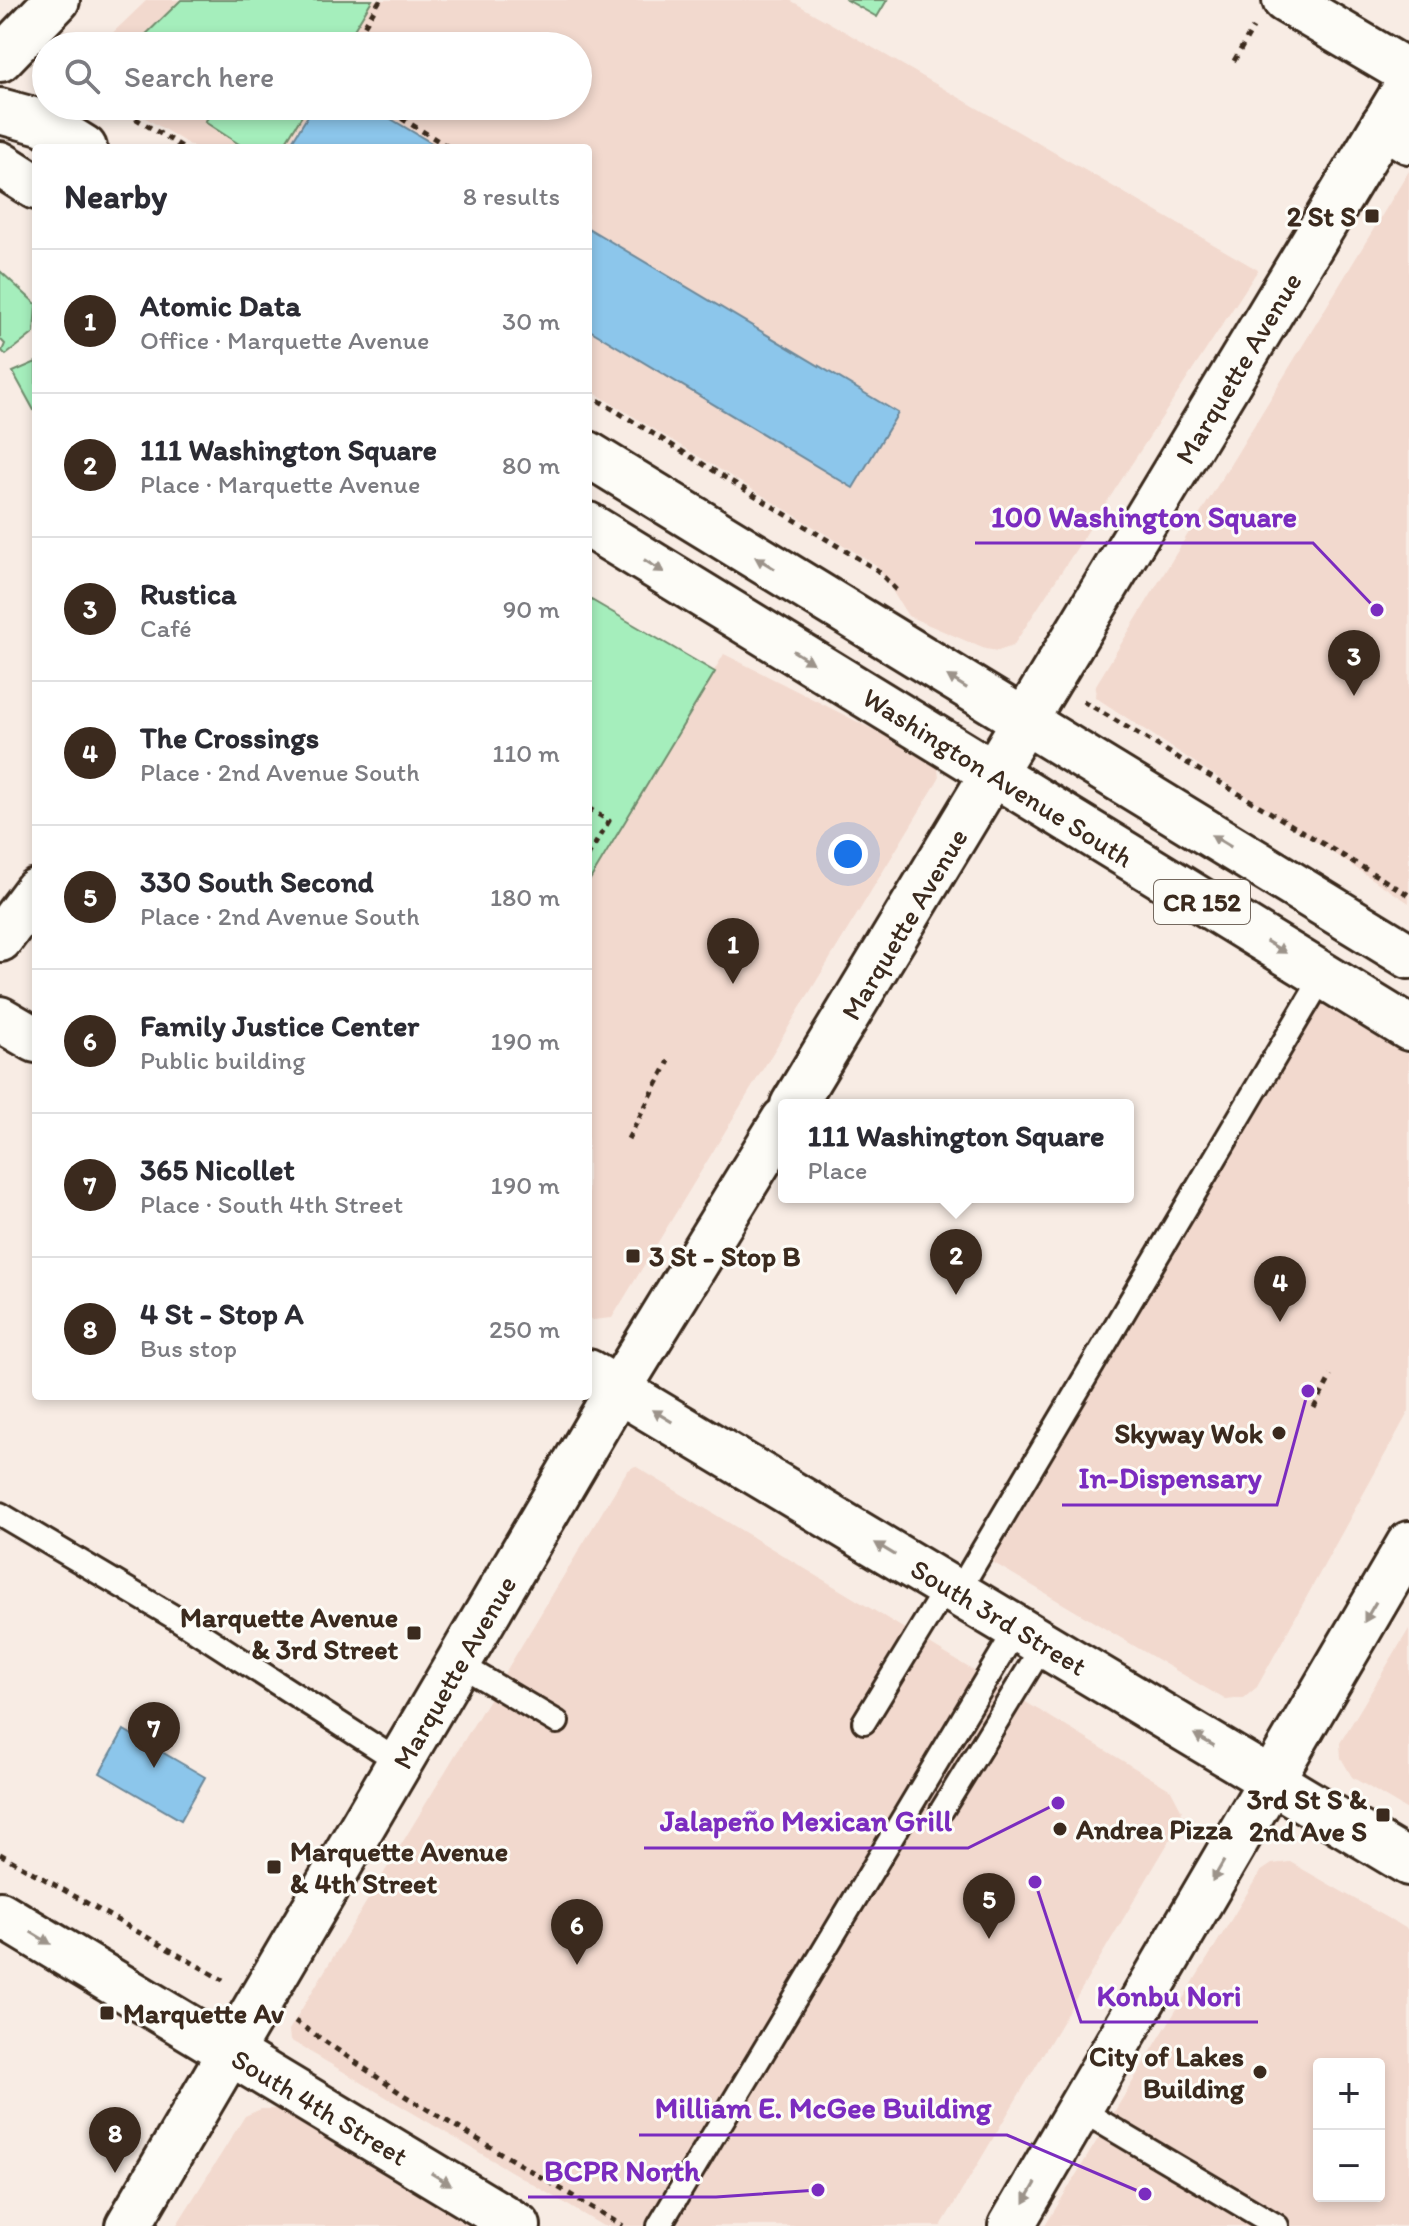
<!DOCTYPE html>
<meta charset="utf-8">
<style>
:root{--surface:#fff;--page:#f2f2f3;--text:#2b2b33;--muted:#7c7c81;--line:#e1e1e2;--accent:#3b2a1e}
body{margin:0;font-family:Itim,sans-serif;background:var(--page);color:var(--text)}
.controls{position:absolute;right:24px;bottom:24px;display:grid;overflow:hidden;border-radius:8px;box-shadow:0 4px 12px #0003}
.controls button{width:72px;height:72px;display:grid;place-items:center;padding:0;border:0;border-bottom:2px solid var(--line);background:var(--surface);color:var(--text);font:40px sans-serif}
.you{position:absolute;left:848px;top:854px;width:28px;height:28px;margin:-20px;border:6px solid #fff;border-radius:50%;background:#1a73e8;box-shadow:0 0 0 12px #1a73e833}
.badge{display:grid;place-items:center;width:52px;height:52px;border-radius:50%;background:var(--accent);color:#fff;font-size:26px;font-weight:700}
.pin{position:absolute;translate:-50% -66px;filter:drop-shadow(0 2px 4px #0008)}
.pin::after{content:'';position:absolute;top:42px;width:28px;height:24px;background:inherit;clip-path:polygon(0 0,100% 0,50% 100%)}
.popup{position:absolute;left:778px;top:1099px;width:356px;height:104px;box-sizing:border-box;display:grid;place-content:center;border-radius:8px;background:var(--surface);filter:drop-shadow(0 2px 6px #0005);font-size:26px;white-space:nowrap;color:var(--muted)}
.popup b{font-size:30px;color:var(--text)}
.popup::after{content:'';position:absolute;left:50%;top:100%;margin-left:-16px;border:16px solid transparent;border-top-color:var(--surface)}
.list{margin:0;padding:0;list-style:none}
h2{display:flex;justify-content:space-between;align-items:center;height:104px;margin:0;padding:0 32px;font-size:34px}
h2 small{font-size:26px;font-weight:400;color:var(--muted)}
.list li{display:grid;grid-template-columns:52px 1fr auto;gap:24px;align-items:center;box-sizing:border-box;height:144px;padding:0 32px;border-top:2px solid var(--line)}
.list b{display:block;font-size:30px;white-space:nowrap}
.list p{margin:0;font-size:26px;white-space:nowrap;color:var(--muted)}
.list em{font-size:26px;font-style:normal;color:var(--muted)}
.icon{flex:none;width:44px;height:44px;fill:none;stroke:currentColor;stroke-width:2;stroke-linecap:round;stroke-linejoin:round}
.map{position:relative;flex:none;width:1409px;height:2226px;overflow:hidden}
.search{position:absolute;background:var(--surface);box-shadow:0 4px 12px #0003;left:32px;top:32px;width:560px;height:88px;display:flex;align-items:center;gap:20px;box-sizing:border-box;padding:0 28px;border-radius:44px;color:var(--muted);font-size:30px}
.panel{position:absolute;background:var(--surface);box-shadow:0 4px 12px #0003;left:32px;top:144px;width:560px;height:1256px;border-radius:8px}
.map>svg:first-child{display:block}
</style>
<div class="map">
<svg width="1409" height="2226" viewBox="0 0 1409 2226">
<rect width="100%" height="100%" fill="#f8ece4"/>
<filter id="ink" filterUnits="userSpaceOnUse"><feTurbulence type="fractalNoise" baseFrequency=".0125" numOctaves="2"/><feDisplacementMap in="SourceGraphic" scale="16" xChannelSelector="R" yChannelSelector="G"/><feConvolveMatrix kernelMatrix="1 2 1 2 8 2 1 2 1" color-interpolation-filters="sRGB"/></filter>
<g filter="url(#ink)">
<g fill="#f2d9ce" fill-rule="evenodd">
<polygon points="147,0 790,0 1258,270 1013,646 998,651 985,649 908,616 876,565 588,389 588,148 195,148 126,106 578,106 578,46 99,46"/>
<polygon points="1409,171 1409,903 1095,697 1096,685"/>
<polygon points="724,654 931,759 938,768 939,779 612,1318 593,1320 588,1318 588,883"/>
<polygon points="1312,998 1409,1055 1409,1411 1257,1687 1244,1698 1226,1700 977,1553"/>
<polygon points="635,1466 1171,1790 1182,1811 1180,1823 941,2226 603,2226 290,2040 289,2030 627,1471"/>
<polygon points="1409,1629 1409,1811 1352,1777 1341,1758 1340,1743"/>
<path d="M1290 1862 1409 1930V2226H1045L1260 1872 1272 1864ZM1319 2064H1379V2196H1319Z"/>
<polygon points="261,2109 277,2109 470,2226 176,2226 245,2116"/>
</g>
<g fill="#a5eebc" stroke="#708c6d" stroke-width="2">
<polygon points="181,0 372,0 344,46 134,46"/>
<polygon points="847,0 887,0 877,17"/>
<polygon points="216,106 308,106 282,148 245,148 205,122"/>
<polygon points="0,271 36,304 34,333 6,355 2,351 5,344 0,339"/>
<polygon points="36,362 36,414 13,372"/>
<polygon points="588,598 715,672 588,883"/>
</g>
<g fill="#8cc6eb" stroke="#6c8899" stroke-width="2">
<polygon points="314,106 369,106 433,144 431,148 288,148"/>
<polygon points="588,228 898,413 853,488 588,329"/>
<polygon points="124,1730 205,1777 181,1820 100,1773"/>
</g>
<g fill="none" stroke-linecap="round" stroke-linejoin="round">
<defs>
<g id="lane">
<polyline points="0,1514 179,1620 401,1763"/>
<polyline points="958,1592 1323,976"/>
<polyline points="459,1664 557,1722"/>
<polyline points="864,1722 947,1586"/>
<polyline points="942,1810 1044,1644"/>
<polyline points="1079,2109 1277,2226"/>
<polyline points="659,2226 1017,1628"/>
</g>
<g id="street">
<polyline points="1285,0 1409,73"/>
<polyline points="1383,125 1409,141"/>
<polyline points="0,939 36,891"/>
</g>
<g id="secondary">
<polyline points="0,59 57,0"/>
<polyline points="0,1019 36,1040"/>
<polyline points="793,1105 1409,83"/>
<polyline points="588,1372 1409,1863"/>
<polyline points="0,1914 518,2226"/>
<polyline points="128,2226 618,1390 784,1120"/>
<polyline points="1011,2226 1409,1544"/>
</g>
<g id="primary">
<polyline points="0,111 44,123 84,148"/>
<polyline points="0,164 36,187"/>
<polyline points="588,454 1409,956"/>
<polyline points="588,525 1409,1028"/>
</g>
</defs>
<use href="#lane" stroke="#3b2a1e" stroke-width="28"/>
<use href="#street" stroke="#3b2a1e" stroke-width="50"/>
<use href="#secondary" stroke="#3b2a1e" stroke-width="50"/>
<use href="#primary" stroke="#3b2a1e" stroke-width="50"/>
<g stroke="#3b2a1e" stroke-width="5" stroke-dasharray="6 6" stroke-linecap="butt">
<polyline points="352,46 380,0"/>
<polyline points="1234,61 1253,28"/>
<polyline points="115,106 184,148"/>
<polyline points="381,106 450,148"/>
<polyline points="588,394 877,570 897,591"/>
<polyline points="1083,701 1409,895"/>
<polyline points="588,808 609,821 588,856"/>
<polyline points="628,1139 669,1061"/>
<polyline points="1314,1408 1331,1376"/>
<polyline points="0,1854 223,1980"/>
<polyline points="295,2021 405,2096 623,2226"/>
</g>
<use href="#lane" stroke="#fdfcf7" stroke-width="22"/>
<use href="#street" stroke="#fdfcf7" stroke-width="44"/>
<use href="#secondary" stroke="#fdfcf7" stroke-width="44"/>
<use href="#primary" stroke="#fdfcf7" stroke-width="44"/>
</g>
<defs><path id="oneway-solid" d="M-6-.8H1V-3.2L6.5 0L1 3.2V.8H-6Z" transform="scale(2)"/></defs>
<g fill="#9c938a">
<use href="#oneway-solid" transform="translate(765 563) rotate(-149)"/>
<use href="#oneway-solid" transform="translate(654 566) rotate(32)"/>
<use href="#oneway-solid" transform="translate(803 657) rotate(32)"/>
<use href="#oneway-solid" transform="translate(957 682) rotate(-148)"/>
<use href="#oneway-solid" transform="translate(1221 841) rotate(-149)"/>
<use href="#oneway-solid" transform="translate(1276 947) rotate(31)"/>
<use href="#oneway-solid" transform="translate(662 1416) rotate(-149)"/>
<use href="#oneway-solid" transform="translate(885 1549) rotate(-149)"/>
<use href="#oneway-solid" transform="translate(1370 1612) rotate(120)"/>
<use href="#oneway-solid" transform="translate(1204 1740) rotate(-150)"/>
<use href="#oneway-solid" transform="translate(1218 1871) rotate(120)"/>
<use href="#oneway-solid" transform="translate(41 1938) rotate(31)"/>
<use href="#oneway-solid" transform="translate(441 2179) rotate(31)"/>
<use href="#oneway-solid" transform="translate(1030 2193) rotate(120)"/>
</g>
</g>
<g fill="#3b2a1e" stroke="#fdfcf7" stroke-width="3">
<rect x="1364" y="208" width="16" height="16" rx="4"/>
<rect x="625" y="1248" width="16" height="16" rx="4"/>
<circle cx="1279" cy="1433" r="8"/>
<rect x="406" y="1625" width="16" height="16" rx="4"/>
<rect x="1375" y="1807" width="16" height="16" rx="4"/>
<circle cx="1060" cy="1829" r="8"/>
<rect x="266" y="1859" width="16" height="16" rx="4"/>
<rect x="99" y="2005" width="16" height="16" rx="4"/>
<circle cx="1260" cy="2072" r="8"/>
</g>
<g text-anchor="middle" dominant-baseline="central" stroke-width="6" stroke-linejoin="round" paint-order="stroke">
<rect fill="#fdfcf7" stroke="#75695f" stroke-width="2" x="1154" y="880" width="96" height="44" rx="6"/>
<g font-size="26" font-weight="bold" fill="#3b2a1e">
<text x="1202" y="902">CR 152</text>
</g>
<g font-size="28" font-weight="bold" fill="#3b2a1e" stroke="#fdfcf7" text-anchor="end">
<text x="1356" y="216">2 St S</text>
<text x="649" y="1256" text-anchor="start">3 St - Stop B</text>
<text x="1263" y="1433">Skyway Wok</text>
<text x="398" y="1617">Marquette Avenue<tspan x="398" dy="32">&amp; 3rd Street</tspan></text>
<text x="1367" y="1799">3rd St S &amp;<tspan x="1367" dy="32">2nd Ave S</tspan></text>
<text x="1076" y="1829" text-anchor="start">Andrea Pizza</text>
<text x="290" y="1851" text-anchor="start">Marquette Avenue<tspan x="290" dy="32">&amp; 4th Street</tspan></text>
<text x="123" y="2013" text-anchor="start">Marquette Av</text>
<text x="1244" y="2056">City of Lakes<tspan x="1244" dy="32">Building</tspan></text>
</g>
<g font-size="28" fill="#3b2a1e" stroke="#fdfcf7">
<text transform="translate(1238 368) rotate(-59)">Marquette Avenue</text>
<text transform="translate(998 777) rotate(32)">Washington Avenue South</text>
<text transform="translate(904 924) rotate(-59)">Marquette Avenue</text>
<text transform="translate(999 1617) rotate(31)">South 3rd Street</text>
<text transform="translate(454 1672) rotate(-60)">Marquette Avenue</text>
<text transform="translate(320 2107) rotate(31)">South 4th Street</text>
</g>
</g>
<path fill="none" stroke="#7b2cbf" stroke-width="3" d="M1377 610L1313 543H975M1308 1391L1277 1505H1062M1058 1803L968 1848H644M1035 1882L1081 2022H1258M1145 2194L1007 2135H639M818 2190L716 2197H528"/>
<g fill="#7b2cbf" stroke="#fdfcf7" stroke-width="3">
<circle cx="1377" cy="610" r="8"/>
<circle cx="1308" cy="1391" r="8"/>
<circle cx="1058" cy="1803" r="8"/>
<circle cx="1035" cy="1882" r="8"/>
<circle cx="1145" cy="2194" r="8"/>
<circle cx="818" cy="2190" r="8"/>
</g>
<g font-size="30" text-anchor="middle" font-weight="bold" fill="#7b2cbf" stroke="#fdfcf7" stroke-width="6" stroke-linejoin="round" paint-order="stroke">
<text x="1144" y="527">100 Washington Square</text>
<text x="1170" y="1488">In-Dispensary</text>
<text x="806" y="1831">Jalapeño Mexican Grill</text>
<text x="1169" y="2006">Konbu Nori</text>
<text x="823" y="2118">Milliam E. McGee Building</text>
<text x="622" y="2181">BCPR North</text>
</g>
</svg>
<div class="controls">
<button>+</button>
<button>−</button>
</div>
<div class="you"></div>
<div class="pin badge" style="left:733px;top:984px">1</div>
<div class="pin badge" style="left:956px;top:1295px">2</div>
<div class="popup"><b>111 Washington Square</b>Place</div>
<div class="pin badge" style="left:1354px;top:696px">3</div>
<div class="pin badge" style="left:1280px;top:1322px">4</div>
<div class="pin badge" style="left:989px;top:1939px">5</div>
<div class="pin badge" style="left:577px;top:1965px">6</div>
<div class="pin badge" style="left:154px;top:1768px">7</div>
<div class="pin badge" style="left:115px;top:2173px">8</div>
<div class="search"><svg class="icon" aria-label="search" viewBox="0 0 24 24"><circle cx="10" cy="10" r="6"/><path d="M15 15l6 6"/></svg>Search here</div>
<section class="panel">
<h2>Nearby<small>8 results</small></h2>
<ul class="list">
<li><span class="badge">1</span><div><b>Atomic Data</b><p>Office · Marquette Avenue</p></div><em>30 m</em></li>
<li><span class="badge">2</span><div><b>111 Washington Square</b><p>Place · Marquette Avenue</p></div><em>80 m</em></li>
<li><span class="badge">3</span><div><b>Rustica</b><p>Café</p></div><em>90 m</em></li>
<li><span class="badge">4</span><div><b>The Crossings</b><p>Place · 2nd Avenue South</p></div><em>110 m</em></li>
<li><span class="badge">5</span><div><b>330 South Second</b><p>Place · 2nd Avenue South</p></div><em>180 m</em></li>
<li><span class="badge">6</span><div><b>Family Justice Center</b><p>Public building</p></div><em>190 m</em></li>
<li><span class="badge">7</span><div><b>365 Nicollet</b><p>Place · South 4th Street</p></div><em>190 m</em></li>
<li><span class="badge">8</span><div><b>4 St - Stop A</b><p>Bus stop</p></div><em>250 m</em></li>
</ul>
</section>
</div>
